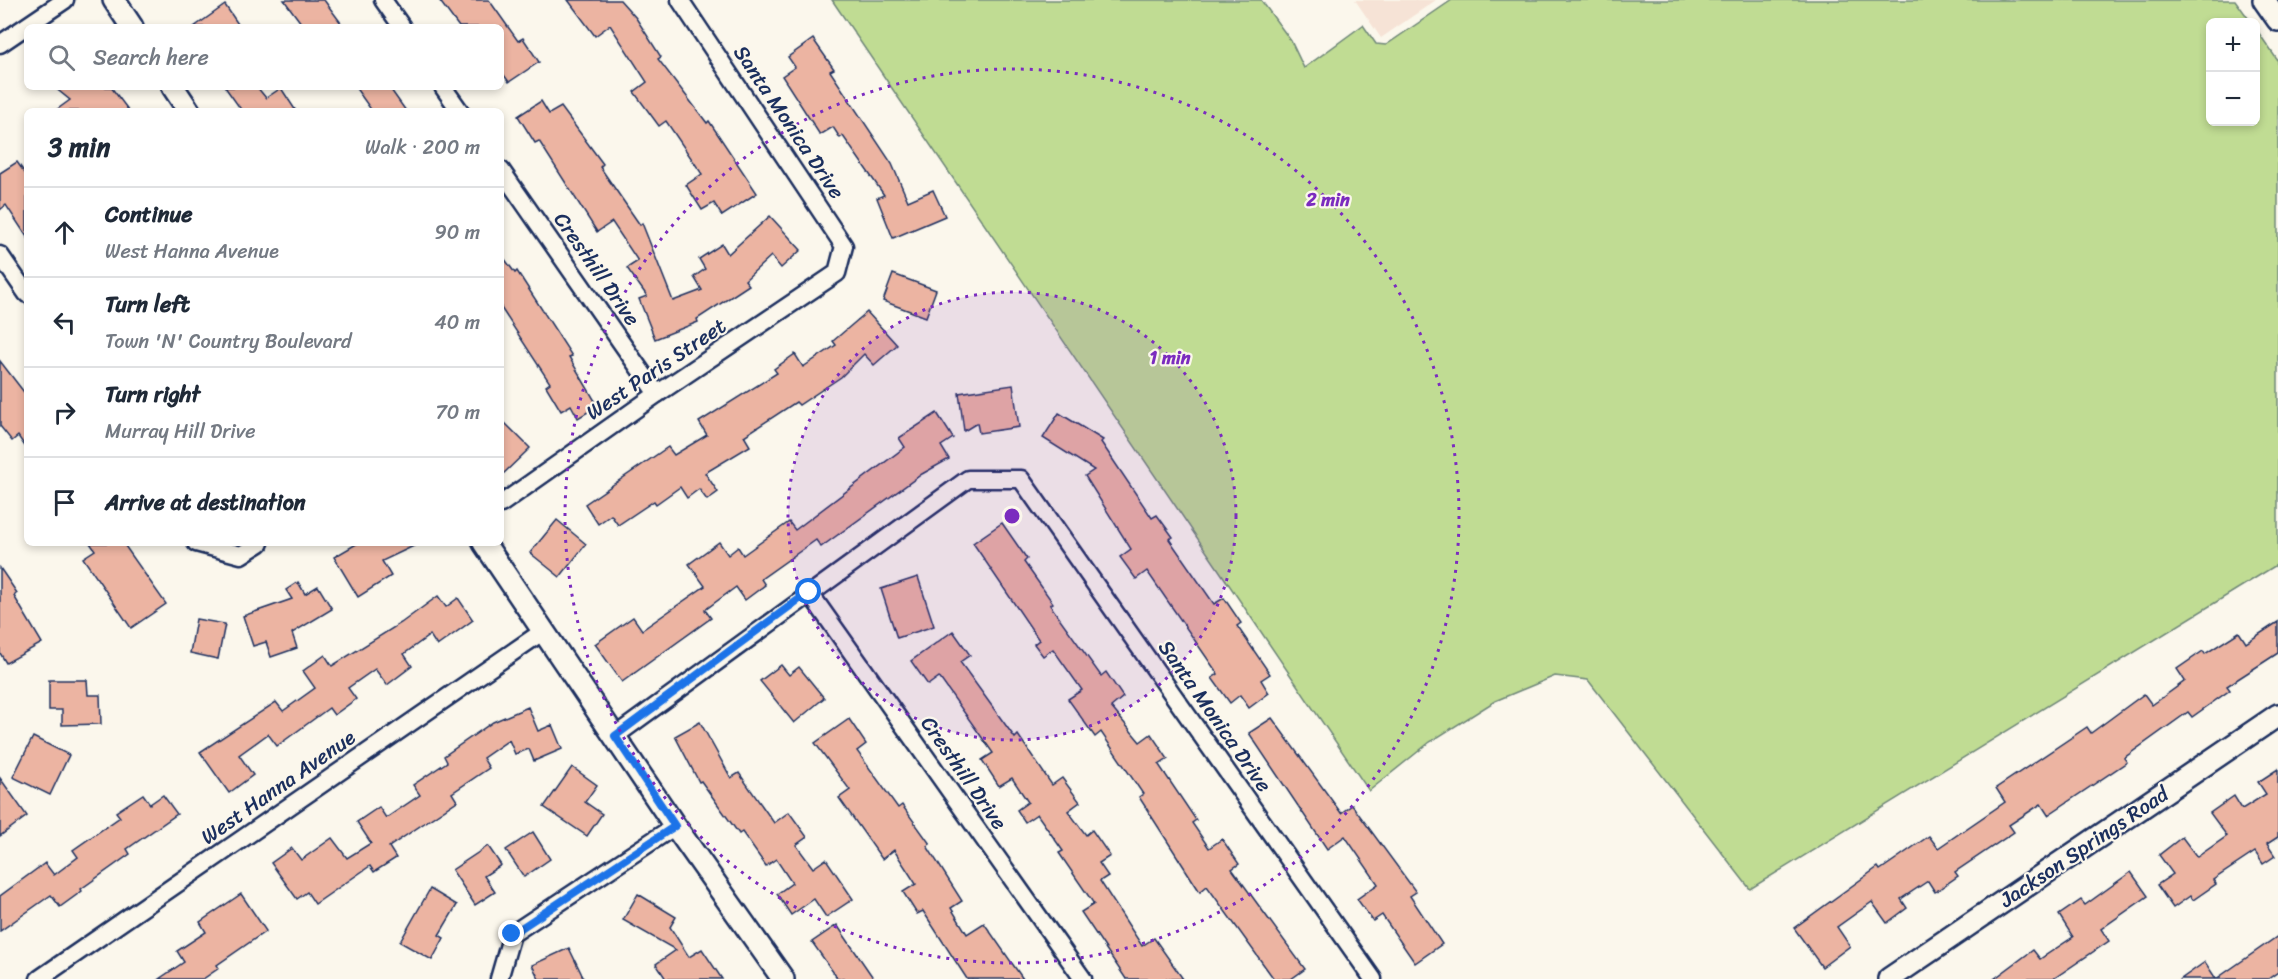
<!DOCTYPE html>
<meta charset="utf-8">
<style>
:root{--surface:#fff;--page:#f2f2f3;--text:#1f2937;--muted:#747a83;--line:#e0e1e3}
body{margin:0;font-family:Sriracha,sans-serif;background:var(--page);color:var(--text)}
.controls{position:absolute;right:18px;top:18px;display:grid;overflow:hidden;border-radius:9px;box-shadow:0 3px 9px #0003}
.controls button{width:54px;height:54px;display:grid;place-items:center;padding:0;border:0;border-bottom:2px solid var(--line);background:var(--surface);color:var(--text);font:30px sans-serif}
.stop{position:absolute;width:18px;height:18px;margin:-14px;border:4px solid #1a73e8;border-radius:50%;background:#fff}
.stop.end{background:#1a73e8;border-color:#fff;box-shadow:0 2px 6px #0008}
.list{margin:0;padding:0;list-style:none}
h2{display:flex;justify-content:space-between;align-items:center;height:78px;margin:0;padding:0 24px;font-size:26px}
h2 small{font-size:20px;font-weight:400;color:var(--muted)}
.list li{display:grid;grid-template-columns:39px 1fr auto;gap:18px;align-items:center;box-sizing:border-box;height:90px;padding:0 24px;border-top:2px solid var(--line)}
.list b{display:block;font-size:22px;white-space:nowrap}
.list p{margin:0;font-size:20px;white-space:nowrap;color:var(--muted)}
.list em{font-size:20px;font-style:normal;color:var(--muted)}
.icon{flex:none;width:33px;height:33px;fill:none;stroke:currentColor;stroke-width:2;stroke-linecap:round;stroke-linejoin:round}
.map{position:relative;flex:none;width:2278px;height:979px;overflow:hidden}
.search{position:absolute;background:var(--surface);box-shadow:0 3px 9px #0003;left:24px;top:24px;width:480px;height:66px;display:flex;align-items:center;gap:15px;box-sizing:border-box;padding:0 21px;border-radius:9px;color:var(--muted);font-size:22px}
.panel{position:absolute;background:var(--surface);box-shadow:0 3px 9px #0003;left:24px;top:108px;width:480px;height:438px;border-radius:9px}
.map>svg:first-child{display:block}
</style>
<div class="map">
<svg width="2278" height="979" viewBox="0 0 2278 979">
<rect width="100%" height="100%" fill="#fbf7ec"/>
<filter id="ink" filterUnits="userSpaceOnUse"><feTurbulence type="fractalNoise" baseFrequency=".0167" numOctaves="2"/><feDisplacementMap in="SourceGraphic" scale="12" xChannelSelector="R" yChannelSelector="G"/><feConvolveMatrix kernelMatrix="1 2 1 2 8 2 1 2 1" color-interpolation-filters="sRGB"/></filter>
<g filter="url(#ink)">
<polygon fill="#f6e3d6" points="1355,0 1436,0 1381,38"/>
<polygon fill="#c0dc93" stroke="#6e8678" stroke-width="1.5" points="832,0 1261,0 1291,41 1304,68 1363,25 1376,44 1386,45 1452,0 2235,0 2251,22 2210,22 2210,122 2256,122 2256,29 2278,61 2278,564 1750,889 1588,680 1555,676 1495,701 1430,742 1369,791"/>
<g fill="#ecb4a2" stroke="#1b2f5e" stroke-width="1.5">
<polygon points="284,0 324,0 344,27 304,27"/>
<polygon points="439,0 489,0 518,41 523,38 539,62 509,82 501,71 501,27 459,27"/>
<polygon points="568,0 620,0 636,18 661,57 658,59 707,123 709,121 757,193 722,216 714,203 702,210 686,185 702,174 666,121 659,126 634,92 647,82 610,25 595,36"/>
<polygon points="225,5 240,27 194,27"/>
<polygon points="813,39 834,69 830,71 892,164 908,201 933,190 945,216 893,238 877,198 884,195 843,136 840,138 833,127 820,135 782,76 795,67 788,57"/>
<polygon points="54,87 111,87 129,111 55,111 70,100"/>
<polygon points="225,87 257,87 266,98 281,88 296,111 242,111"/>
<polygon points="355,87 389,87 406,111 372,111"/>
<polygon points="541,101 549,114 561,107 603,164 600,167 640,225 642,223 673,301 702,290 694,277 705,269 699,259 722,244 728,254 770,216 801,250 781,268 771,256 745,280 749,285 697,319 698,322 655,339 639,299 647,296 627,268 638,261 612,222 597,232 539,141 535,143 518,116"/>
<polygon points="17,162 27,176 27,237 6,205 0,210 0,173"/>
<polygon points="501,254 515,273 517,271 572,356 569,357 598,406 578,418 571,405 561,411 546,386 550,383 501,308"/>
<polygon points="893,274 936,290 926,317 883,301"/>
<polygon points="867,312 897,345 874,365 864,354 841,377 799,405 796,402 744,436 750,446 705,473 718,492 707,500 699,489 687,498 680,487 656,504 654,501 618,525 611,515 598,524 585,504 668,447 674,455 707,435 699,422 777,373 774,369 795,354 803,367 836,345 833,341"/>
<polygon points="0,361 27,396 27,449 18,436 12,441 0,426"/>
<polygon points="1013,385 1019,427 979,433 977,423 964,431 959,393"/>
<polygon points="937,413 953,438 941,446 949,459 922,474 821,547 816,540 761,579 765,585 745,600 736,587 705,610 711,618 622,682 595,644 633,617 642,630 705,586 689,564 719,542 728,555 738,547 743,555 789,522 795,530 905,447 899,438"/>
<polygon points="1059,413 1103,440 1101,442 1152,518 1157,515 1173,537 1169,539 1214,604 1224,598 1241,623 1237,626 1270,674 1261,680 1269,693 1249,708 1240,695 1230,703 1212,678 1218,674 1147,571 1136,579 1120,557 1131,549 1085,476 1094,470 1043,438"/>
<polygon points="501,419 530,448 501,476"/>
<polygon points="557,520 586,544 560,577 530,553"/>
<polygon points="1002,523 1027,559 1024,562 1053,603 1050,605 1101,676 1106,672 1123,697 1111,707 1140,742 1151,734 1168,759 1159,765 1196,820 1192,823 1209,848 1222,839 1239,864 1232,869 1305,969 1291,979 1274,979 1207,886 1200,892 1139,797 1143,794 1101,732 1095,737 1068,699 1082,690 1053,649 1043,656 1034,644 1039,640 973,543"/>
<polygon points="90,543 123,543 166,604 131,628 83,558 95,550"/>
<polygon points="358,543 420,543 382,561 391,576 358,597 334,557"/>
<polygon points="0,568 17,593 14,596 42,643 6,663 0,653"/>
<polygon points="918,577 934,626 897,638 881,589"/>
<polygon points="298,582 305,594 318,586 332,609 292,633 297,648 271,657 266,642 253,646 243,616 292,599 286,590"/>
<polygon points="438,596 446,607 458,598 473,620 437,646 430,635 404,654 412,666 387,685 375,669 348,688 356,699 334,715 329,708 277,746 268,734 239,755 253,775 229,793 200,752 276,702 283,711 315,688 303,671 325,655 332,666 401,623"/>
<polygon points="196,619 225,624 218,659 190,653"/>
<polygon points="2278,622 2278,653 2227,686 2230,690 2192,717 2188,712 2124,758 2127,762 2048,815 2041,804 2009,825 2014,832 1955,872 1958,876 1935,892 1928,881 1901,899 1907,908 1887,923 1872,902 1837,927 1850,946 1822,967 1794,928 1878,867 1880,870 1929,836 1938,848 2005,802 1996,788 2087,727 2091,733 2144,694 2152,705 2185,681 2177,669 2203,651 2205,654 2239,632 2246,643"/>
<polygon points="953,631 970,655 960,662 1015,738 1018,735 1052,785 1062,778 1080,802 1068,811 1086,835 1092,830 1110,856 1099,863 1108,876 1100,881 1142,946 1154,938 1183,979 1126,979 1081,912 1094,904 1059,853 1063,851 1037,814 1025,822 1017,810 1028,802 1012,778 999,786 982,760 993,753 939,677 928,685 911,661"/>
<polygon points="781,665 789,675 799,667 824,698 794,723 760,681"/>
<polygon points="49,680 87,680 88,695 100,695 101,724 62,725 62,710 49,710"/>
<polygon points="528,707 538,731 552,725 562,749 534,761 529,749 515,754 509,740 483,758 489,768 452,793 457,801 389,847 396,858 374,872 370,866 315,904 307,892 297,899 271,863 292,848 301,860 332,838 347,858 371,843 357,822 379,807 386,818 420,795 413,785 447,762 444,756 493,722"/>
<polygon points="1272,718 1341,813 1352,805 1416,892 1410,896 1442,944 1415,963 1382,915 1373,921 1357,899 1378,884 1345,836 1327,849 1249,733"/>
<polygon points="849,719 866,744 857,751 898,808 902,805 930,844 927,846 962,901 951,908 967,934 984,923 1023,979 967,979 923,911 917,914 903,892 916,884 894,850 882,859 839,798 850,790 815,743"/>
<polygon points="700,722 731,778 739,773 774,823 789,812 807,837 796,845 813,868 826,859 853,899 826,917 814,899 791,915 777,894 792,883 776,859 766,866 742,832 739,834 701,781 699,782 675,736"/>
<polygon points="33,737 69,755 50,795 13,777"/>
<polygon points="572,767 597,785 585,802 602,814 587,836 544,807"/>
<polygon points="2278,769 2278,837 2267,844 2275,856 2263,864 2255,852 2213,880 2216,884 2193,900 2190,896 2173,908 2157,885 2173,874 2159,855 2182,837 2197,857 2227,836 2210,813 2234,796 2242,809 2266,794 2258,782"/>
<polygon points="0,778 27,816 0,836"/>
<polygon points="143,794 150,804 163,795 177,814 127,849 130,854 81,889 82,891 60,907 51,895 0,931 0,896 45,863 54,875 78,857 73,850 120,817 116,812"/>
<polygon points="533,832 550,859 524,877 506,850"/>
<polygon points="488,846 501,865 484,876 495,892 475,905 452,870"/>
<polygon points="2131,872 2148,896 2101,929 2109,941 2053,979 1994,979 2033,950 2040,959 2073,937 2059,915 2081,900 2085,905"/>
<polygon points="430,889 457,905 439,935 444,938 432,960 400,942"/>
<polygon points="241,894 266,931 217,965 219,968 203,979 159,979 184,962 177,951 206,932 200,922"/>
<polygon points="638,894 676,917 670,927 689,957 702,949 722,979 666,979 656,964 676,950 623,920"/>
<polygon points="837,925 874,979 838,979 812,942"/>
<polygon points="2278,936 2278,972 2268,979 2181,979 2205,962 2216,979"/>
<polygon points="569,948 584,979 539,979 532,965"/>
</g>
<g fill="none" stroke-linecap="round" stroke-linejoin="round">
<defs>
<g id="minor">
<polyline points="383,0 402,27"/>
<polyline points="0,44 65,0"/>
<polyline points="443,87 460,111"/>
<polyline points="501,170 657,394"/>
<polyline points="0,255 27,294"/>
<polyline points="501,504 657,394 837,273 844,246 680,0"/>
<polyline points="196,543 241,555 260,543"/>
<polyline points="809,592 1083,979"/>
<polyline points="615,736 968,479 1021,479 1373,979"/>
<polyline points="39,979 542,632"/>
<polyline points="499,979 512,934 675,826"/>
</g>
<g id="tertiary">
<polyline points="114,0 132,27"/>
<polyline points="2264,0 2278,20"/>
<polyline points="173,87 189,111"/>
<polyline points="484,543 675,826 783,979"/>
<polyline points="1889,979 2278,715"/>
</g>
</defs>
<use href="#minor" stroke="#1b2f5e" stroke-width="21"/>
<use href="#tertiary" stroke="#1b2f5e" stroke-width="26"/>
<use href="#minor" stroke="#fbf7ec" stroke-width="16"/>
<use href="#tertiary" stroke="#fbf7ec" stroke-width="21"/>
</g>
</g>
<g fill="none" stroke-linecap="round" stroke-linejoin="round" filter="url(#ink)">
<polyline stroke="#1a73e8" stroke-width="8" points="512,934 675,826 615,736 809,592"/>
</g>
<circle cx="1012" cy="516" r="224" fill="#7b2cbf" fill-opacity=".12"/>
<g fill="none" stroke="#7b2cbf" stroke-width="3" stroke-dasharray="3 6">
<circle cx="1012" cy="516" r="224"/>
<circle cx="1012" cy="516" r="447"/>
</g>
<g text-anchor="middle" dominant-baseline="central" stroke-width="4.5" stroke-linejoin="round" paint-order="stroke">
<g font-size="21" fill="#1b2f5e" stroke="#fbf7ec">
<text transform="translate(789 122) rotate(56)">Santa Monica Drive</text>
<text transform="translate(597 269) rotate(55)">Cresthill Drive</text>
<text transform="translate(656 369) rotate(-34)">West Paris Street</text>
<text transform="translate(1215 716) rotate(55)">Santa Monica Drive</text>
<text transform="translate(964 773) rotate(55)">Cresthill Drive</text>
<text transform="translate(278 787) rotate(-35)">West Hanna Avenue</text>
<text transform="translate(2084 847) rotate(-34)">Jackson Springs Road</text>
</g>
</g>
<circle cx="1012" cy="516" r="9" fill="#7b2cbf" stroke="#fbf7ec" stroke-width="3"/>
<g font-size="18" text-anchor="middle" font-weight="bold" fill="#7b2cbf" stroke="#fbf7ec" stroke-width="4.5" stroke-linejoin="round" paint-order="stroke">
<text x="1328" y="206">2 min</text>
<text x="1170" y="364">1 min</text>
</g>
</svg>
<div class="controls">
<button>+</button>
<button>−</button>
</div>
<div class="stop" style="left:809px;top:592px"></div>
<div class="stop end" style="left:512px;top:934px"></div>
<div class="search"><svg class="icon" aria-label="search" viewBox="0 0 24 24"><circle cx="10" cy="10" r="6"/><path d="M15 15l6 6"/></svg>Search here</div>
<section class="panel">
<h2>3 min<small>Walk · 200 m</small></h2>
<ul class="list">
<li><svg class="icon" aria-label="ahead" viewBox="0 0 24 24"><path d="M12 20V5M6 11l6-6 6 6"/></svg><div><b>Continue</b><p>West Hanna Avenue</p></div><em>90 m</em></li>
<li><svg class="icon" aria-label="left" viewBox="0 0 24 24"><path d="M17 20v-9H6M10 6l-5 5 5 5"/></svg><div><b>Turn left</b><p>Town 'N' Country Boulevard</p></div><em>40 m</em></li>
<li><svg class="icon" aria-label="right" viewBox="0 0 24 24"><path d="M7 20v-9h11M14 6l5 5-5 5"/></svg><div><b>Turn right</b><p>Murray Hill Drive</p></div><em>70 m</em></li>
<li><svg class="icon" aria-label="arrive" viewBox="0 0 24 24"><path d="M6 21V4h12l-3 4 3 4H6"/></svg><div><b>Arrive at destination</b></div></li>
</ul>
</section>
</div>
